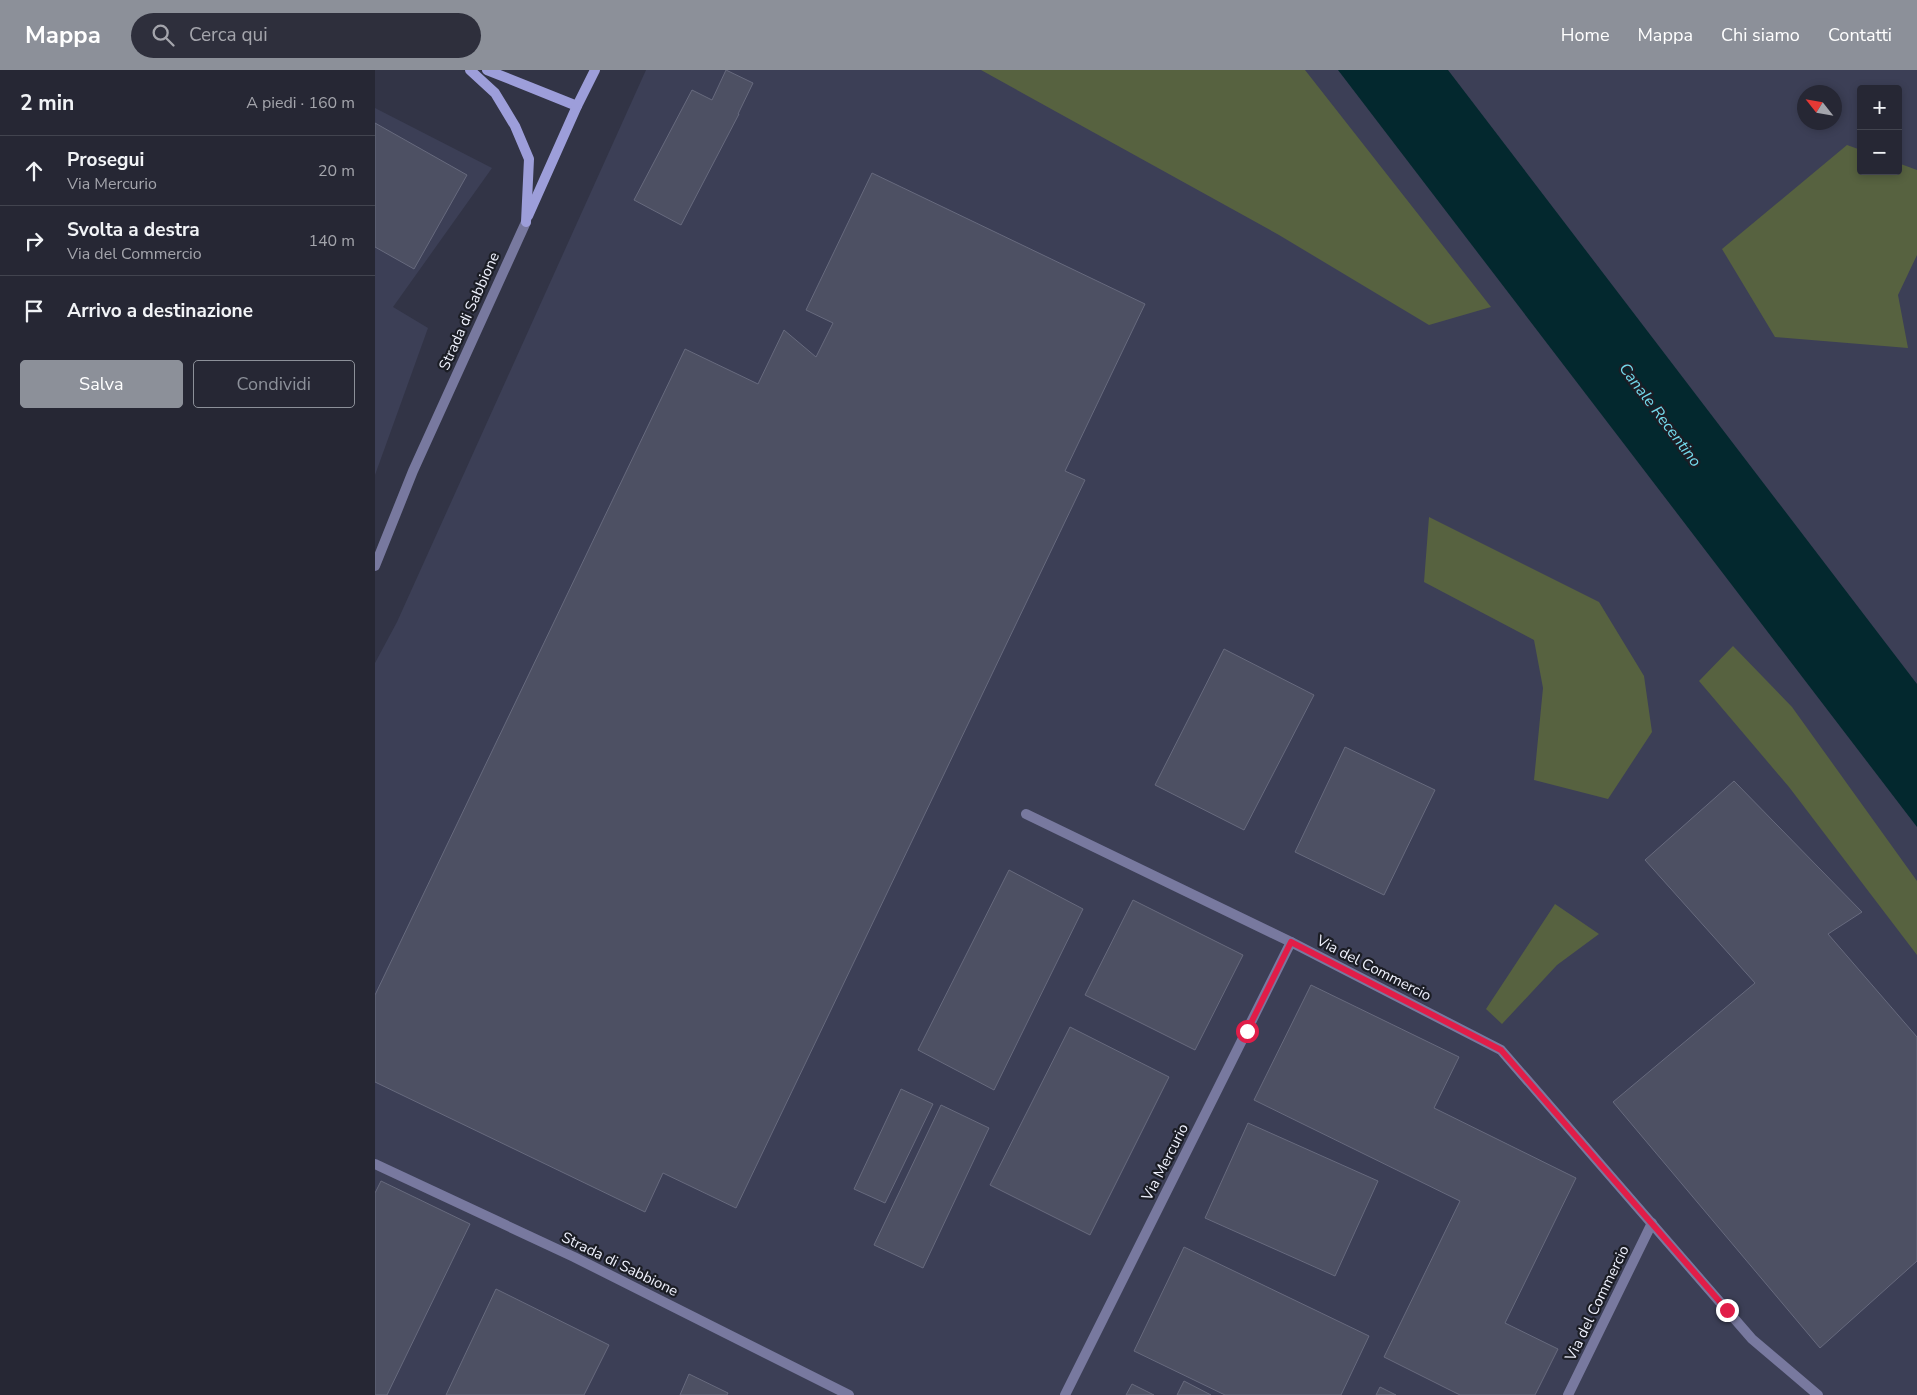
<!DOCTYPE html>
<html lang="it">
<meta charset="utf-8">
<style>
:root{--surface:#262734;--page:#2e2f3c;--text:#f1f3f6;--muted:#a4a5ac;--line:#42444f;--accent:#8c9099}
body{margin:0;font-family:"Nunito Sans",sans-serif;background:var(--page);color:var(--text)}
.controls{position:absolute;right:15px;top:15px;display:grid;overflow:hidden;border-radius:5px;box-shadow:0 2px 8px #0003}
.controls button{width:45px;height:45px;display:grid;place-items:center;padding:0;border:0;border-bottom:1px solid var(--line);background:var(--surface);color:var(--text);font:25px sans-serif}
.compass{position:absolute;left:1422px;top:15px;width:45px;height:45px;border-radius:50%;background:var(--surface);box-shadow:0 2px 8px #0003;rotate:301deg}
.stop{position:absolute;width:15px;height:15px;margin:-11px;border:4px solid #e11d48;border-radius:50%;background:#fff}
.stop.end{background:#e11d48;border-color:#fff;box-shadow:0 1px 5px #0008}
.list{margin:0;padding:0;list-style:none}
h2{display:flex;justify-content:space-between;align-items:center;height:65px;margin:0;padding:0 20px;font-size:21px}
h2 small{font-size:16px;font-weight:400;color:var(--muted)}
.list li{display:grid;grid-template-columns:32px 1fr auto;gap:15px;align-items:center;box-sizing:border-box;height:70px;padding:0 20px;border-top:1px solid var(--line)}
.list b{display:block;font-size:19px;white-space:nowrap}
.list p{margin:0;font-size:16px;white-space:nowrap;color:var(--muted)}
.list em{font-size:16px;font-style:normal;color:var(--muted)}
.actions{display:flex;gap:10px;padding:15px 20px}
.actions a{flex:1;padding:11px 0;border:1px solid var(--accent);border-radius:5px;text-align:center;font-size:18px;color:var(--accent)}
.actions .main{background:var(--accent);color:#fff}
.icon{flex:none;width:28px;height:28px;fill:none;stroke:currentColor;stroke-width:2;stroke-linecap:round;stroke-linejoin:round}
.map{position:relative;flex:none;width:1542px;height:1325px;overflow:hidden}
header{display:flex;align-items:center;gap:30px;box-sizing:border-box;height:70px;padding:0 25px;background:var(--accent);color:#fff}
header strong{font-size:24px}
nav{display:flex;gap:28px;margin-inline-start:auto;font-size:18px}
.search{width:350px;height:45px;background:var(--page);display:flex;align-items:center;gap:12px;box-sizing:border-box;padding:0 18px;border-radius:28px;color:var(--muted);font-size:19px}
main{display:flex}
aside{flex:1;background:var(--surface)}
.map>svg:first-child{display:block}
</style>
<header>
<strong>Mappa</strong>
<div class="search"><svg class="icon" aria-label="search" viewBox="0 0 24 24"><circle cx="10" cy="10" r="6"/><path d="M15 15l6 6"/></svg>Cerca qui</div>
<nav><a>Home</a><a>Mappa</a><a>Chi siamo</a><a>Contatti</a></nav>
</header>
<main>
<aside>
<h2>2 min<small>A piedi · 160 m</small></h2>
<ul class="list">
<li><svg class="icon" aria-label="ahead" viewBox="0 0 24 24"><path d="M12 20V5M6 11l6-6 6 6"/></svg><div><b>Prosegui</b><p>Via Mercurio</p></div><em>20 m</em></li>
<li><svg class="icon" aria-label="right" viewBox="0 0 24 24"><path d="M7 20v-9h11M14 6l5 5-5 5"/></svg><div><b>Svolta a destra</b><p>Via del Commercio</p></div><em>140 m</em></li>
<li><svg class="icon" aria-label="arrive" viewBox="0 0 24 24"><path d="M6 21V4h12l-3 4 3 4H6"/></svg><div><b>Arrivo a destinazione</b></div></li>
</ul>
<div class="actions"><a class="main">Salva</a><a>Condividi</a></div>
</aside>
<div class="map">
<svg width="1542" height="1325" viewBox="0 0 1542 1325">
<rect width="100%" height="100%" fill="#323446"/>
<g fill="#3c3f56" fill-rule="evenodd">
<path d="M271 0H1542V1325H0V593L22 552ZM1486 19H1523V101H1486ZM1430 22H1460V52H1430Z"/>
<polygon points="0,38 117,98 18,237 53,258 0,405"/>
</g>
<g fill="#576240">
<polygon points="606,0 930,0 1116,237 1054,255 904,165"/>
<polygon points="1472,75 1486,80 1486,101 1523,101 1523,93 1542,100 1542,185 1523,225 1533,278 1400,267 1347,179"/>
<polygon points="1054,447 1224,532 1269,606 1277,662 1233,729 1159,710 1168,618 1159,570 1049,512"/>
<polygon points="1358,576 1417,637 1542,811 1542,885 1414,717 1324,611"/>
<polygon points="1180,834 1224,864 1182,895 1127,954 1111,939"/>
</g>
<polygon fill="#03282e" points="963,0 1073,0 1542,614 1542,757"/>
<g fill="#4d5063" stroke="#676a7e">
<polygon points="351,0 378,13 363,44 364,44 306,155 259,130 317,20 337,30"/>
<polygon points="0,53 92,105 39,199 0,177"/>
<polygon points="497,103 770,234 690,401 710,410 361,1138 288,1103 270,1142 0,1012 0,925 310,279 383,314 409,260 441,287 458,253 431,240"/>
<polygon points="849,579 939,625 869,760 780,715"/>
<polygon points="970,677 1060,720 1009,825 920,782"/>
<polygon points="1359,711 1487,842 1453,864 1542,967 1542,1191 1445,1278 1238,1032 1380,913 1270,790"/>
<polygon points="634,800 708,839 619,1020 543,980"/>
<polygon points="758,830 868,885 820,980 710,925"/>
<polygon points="936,915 1084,987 1059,1038 1201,1108 1130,1253 1183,1279 1160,1325 1085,1325 1009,1287 1085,1131 879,1030"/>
<polygon points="695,957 794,1007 715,1165 615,1115"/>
<polygon points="526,1019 558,1034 510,1133 479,1119"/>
<polygon points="566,1035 614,1058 548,1198 499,1175"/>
<polygon points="873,1053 1003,1111 960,1206 830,1148"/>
<polygon points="6,1111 95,1154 12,1325 0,1325 0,1123"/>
<polygon points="809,1177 994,1266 966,1325 850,1325 759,1281"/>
<polygon points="121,1219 234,1275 209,1325 71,1325"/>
<polygon points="314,1304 353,1323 352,1325 305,1325"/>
<polygon points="809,1311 836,1325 802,1325"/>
<polygon points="757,1314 779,1325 751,1325"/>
<polygon points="1005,1317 1021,1325 1001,1325"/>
</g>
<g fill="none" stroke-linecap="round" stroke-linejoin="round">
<g stroke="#78799f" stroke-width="10">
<polyline points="0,496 38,401 151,152"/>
<polyline points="651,744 916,872 1126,980 1377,1269 1443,1325"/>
<polyline points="0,1094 199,1187 474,1325"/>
<polyline points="690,1325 916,872"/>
<polyline points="1193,1325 1277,1153"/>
</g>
<g stroke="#9d9eda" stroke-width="10">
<polyline points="95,0 120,23 140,56 154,89 151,152"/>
<polyline points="112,0 202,36"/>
<polyline points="153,146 202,36 220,0"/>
</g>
</g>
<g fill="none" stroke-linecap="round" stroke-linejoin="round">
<polyline stroke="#e11d48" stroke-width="6" points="872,961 916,872 1126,980 1352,1240"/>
</g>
<g text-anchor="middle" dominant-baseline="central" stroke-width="4.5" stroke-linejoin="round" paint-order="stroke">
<g font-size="15" fill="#eff1fd" stroke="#1b1d25">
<text transform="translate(94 241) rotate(-66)">Strada di Sabbione</text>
<text transform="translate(999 898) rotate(27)">Via del Commercio</text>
<text transform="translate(790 1092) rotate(-63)">Via Mercurio</text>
<text transform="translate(245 1194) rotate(26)">Strada di Sabbione</text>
<text transform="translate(1222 1233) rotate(-64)">Via del Commercio</text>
</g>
<g font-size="16" font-style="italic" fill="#73d9eb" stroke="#1b1d25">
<text transform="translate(1285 345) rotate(53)">Canale Recentino</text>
</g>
</g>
</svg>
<div class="controls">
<button>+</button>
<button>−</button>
</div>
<svg class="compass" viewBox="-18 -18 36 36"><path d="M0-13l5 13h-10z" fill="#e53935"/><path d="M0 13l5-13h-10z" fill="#a4a5ac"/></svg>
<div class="stop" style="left:872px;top:961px"></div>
<div class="stop end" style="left:1352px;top:1240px"></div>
</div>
</main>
